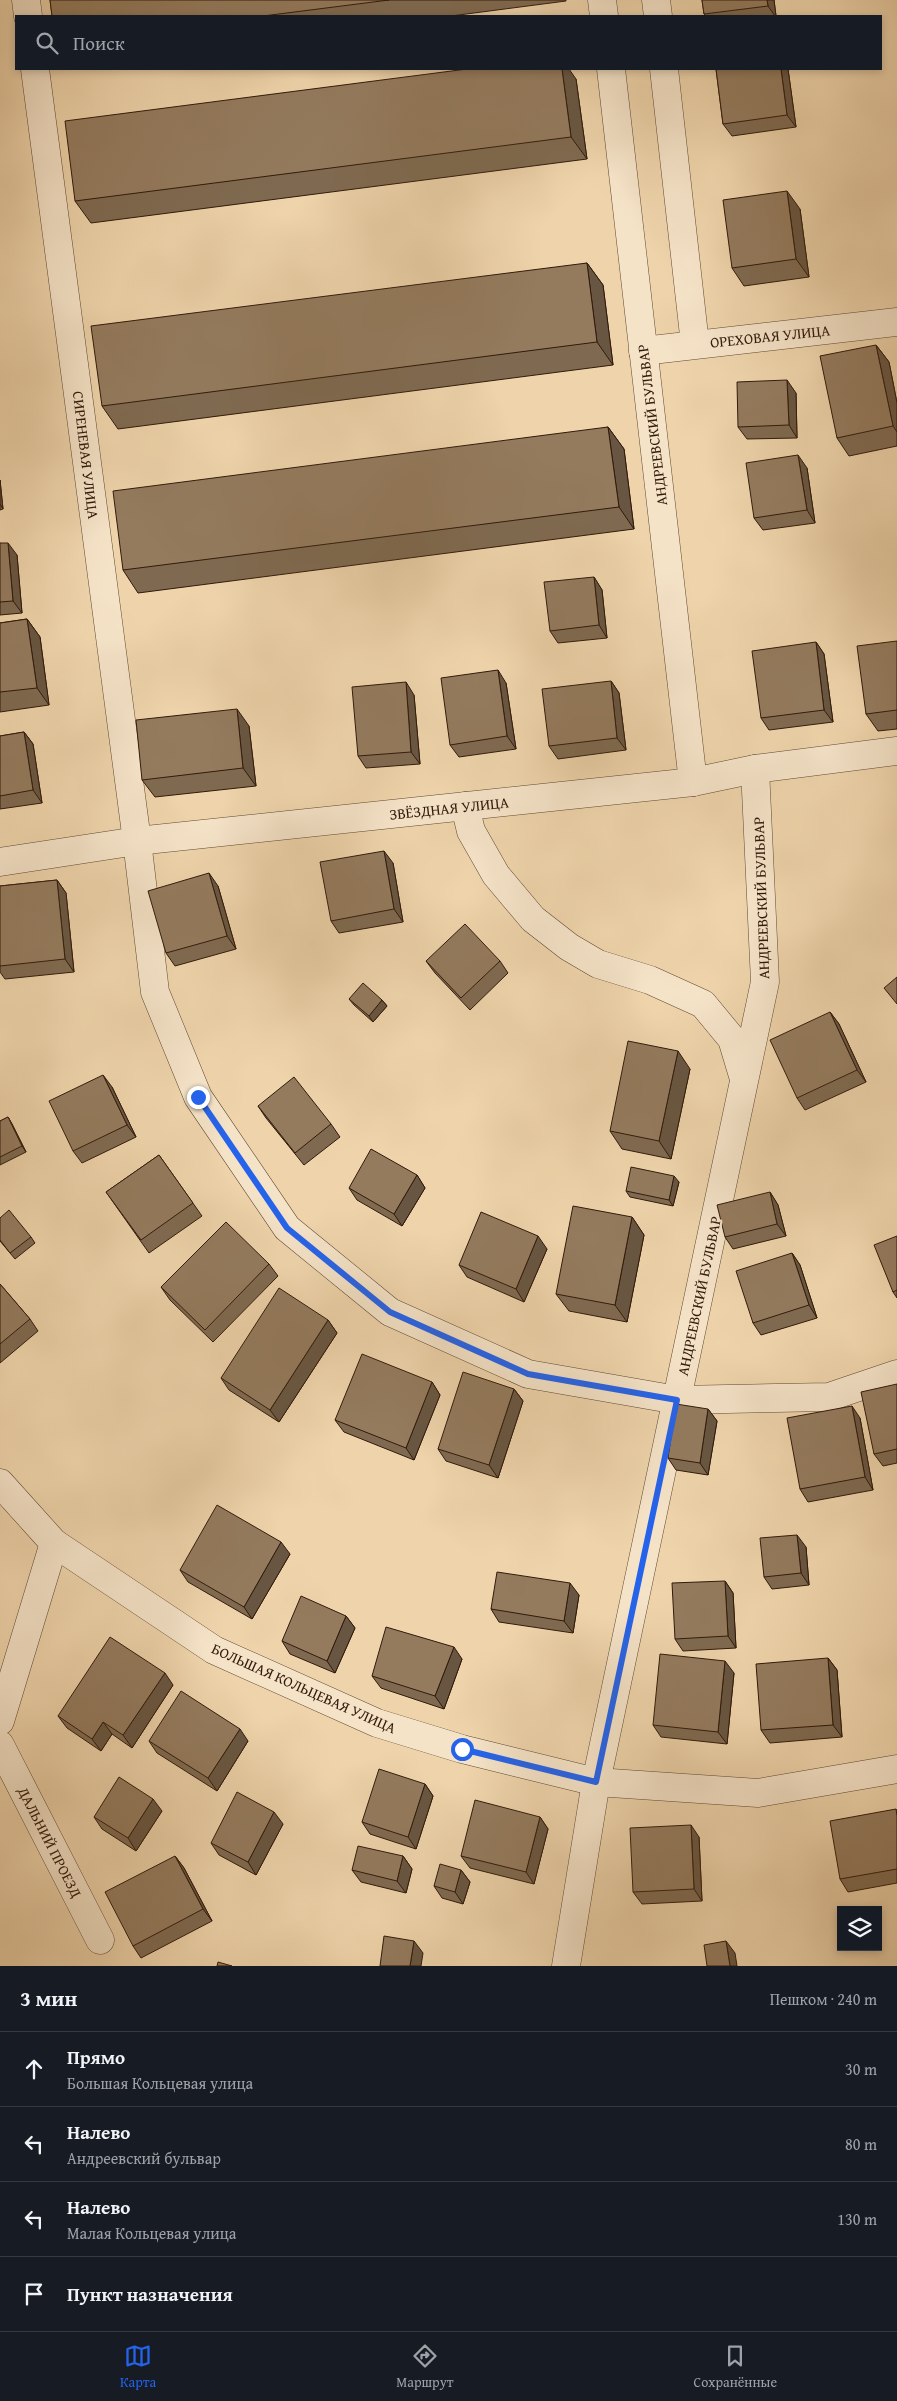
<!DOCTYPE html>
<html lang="ru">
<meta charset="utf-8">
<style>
:root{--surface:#171b24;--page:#242831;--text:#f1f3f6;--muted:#9ea1a6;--line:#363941;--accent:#2563eb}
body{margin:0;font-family:"Gentium Book Plus",serif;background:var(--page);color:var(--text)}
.controls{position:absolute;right:15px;bottom:15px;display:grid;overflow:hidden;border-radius:0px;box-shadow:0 2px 8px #0003}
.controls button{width:45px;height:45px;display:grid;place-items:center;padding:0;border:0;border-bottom:1px solid var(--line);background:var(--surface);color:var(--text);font:25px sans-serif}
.stop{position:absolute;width:15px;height:15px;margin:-11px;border:4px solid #2563eb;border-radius:50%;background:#fff}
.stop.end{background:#2563eb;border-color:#fff;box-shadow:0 1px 5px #0008}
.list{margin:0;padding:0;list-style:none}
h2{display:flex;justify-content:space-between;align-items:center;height:65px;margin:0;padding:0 20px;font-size:21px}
h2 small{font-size:16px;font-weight:400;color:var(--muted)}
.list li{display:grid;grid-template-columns:32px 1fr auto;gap:15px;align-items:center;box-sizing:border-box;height:75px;padding:0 20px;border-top:1px solid var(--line)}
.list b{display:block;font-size:19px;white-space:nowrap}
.list p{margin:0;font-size:16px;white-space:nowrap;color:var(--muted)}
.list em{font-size:16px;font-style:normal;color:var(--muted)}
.icon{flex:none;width:28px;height:28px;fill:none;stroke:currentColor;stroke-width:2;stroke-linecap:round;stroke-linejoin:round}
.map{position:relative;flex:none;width:897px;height:1966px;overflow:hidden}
.search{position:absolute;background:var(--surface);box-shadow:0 2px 8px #0003;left:15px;right:15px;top:15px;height:55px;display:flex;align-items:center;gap:12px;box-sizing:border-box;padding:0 18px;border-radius:0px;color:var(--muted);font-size:19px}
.sheet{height:365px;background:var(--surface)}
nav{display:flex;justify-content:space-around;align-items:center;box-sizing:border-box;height:70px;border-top:1px solid var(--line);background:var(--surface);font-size:14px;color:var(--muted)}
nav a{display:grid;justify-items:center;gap:2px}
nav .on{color:var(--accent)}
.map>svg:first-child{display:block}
</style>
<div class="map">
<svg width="897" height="1966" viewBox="0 0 897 1966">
<rect width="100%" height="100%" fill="#efd4ab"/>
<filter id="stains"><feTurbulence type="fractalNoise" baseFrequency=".004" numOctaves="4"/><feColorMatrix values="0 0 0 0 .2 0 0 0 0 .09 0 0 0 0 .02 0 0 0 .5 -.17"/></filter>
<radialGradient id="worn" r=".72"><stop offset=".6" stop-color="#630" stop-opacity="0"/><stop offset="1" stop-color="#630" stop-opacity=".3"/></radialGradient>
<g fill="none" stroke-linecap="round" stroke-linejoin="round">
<defs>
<g id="minor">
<polyline points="26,0 28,16"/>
<polyline points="602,0 604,16"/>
<polyline points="656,0 658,16"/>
<polyline points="35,69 137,841 155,992 198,1097 287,1228 390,1312 528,1374 677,1400 829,1397 897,1374"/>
<polyline points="611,69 693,782"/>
<polyline points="664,69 695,344"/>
<polyline points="643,351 897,322"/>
<polyline points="465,806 471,831 496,875 533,919 569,947 598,964 650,980 703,1004 732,1039 744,1079"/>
<polyline points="0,862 137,841 693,782 755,769 897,751"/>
<polyline points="0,1483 54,1543 214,1650 377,1723 462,1749 596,1782 758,1793 897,1769"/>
<polyline points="0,1721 54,1543"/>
<polyline points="0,1745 100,1940"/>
<polyline points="566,1966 596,1782 765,982 755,769"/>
</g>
</defs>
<use href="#minor" stroke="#604833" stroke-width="29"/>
<use href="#minor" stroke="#f5e3c8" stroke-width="28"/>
</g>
<g fill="#7f6a51" stroke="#311a0b">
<polygon points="50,0 566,0 566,1 451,16 52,16"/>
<polygon points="702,0 774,0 776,16 706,16 704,14"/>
<polygon points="716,69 788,69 796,127 732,136 723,124"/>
<polygon points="576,79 587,159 91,223 75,201"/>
<polygon points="800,209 809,277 744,286 732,268"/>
<polygon points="587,263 603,285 613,365 118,429 102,406"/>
<polygon points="876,345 889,362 897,403 897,446 849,456 837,438"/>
<polygon points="796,393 797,438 747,439 738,427"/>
<polygon points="608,427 624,449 634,529 138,593 123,570"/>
<polygon points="807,468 815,523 763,530 754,518"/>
<polygon points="0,480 3,509 0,510"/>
<polygon points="0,543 17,555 22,613 0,615"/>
<polygon points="594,577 602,590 607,638 558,643 550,631"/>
<polygon points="27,619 40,637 49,705 0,712 0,623"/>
<polygon points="897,641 897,729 878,731 866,714"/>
<polygon points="816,642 824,654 833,722 769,730 761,718"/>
<polygon points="611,681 619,693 626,750 558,759 549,746"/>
<polygon points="506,683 516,749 459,757 450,745"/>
<polygon points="414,695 420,764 366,768 358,756"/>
<polygon points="249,726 256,786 155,797 142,780"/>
<polygon points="24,732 33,744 42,803 0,809 0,736"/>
<polygon points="393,863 403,922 339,933 331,921"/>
<polygon points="57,880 66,893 74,972 5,979 0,972 0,886"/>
<polygon points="218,886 236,949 175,966 166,953"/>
<polygon points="426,961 500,961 508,973 470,1010 435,973"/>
<polygon points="349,999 382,1000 387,1006 373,1022 354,1005"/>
<polygon points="830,1012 839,1024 866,1082 805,1110 797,1098"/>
<polygon points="690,1069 671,1159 622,1149 610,1131"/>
<polygon points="112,1087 136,1137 82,1163 73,1151"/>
<polygon points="258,1106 331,1124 340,1137 304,1165 266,1118"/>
<polygon points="8,1117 12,1124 26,1152 0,1165 0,1121"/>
<polygon points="159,1155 202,1216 149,1253 106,1192"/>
<polygon points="417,1175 425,1188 402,1226 357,1200 349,1188"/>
<polygon points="679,1182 673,1206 630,1197 626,1191"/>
<polygon points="770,1192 778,1205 786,1236 733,1249 725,1237"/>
<polygon points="632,1217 644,1235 627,1322 569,1311 556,1294"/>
<polygon points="0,1218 31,1237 35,1243 15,1259 0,1241"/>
<polygon points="897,1236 897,1298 893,1292"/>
<polygon points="547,1249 524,1302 467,1277 459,1265"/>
<polygon points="792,1253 800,1265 817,1318 761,1335 753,1323"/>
<polygon points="269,1264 278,1276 213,1342 170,1300 161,1287"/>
<polygon points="0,1284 30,1319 38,1331 0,1363"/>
<polygon points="328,1320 337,1333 279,1422 229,1390 221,1378"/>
<polygon points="432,1382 440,1395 414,1460 344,1432 335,1420"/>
<polygon points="897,1384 897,1463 883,1466 874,1454"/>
<polygon points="514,1389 523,1401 498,1478 446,1461 438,1449"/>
<polygon points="708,1409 717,1421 708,1475 676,1470 668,1458"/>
<polygon points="860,1418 873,1490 808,1502 800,1489"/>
<polygon points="806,1547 809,1585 772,1589 764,1577"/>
<polygon points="290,1554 252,1619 188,1582 180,1570"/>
<polygon points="725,1581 733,1593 736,1648 683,1651 675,1639"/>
<polygon points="579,1595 573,1633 499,1622 491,1609"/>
<polygon points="346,1616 355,1628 335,1673 290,1654 282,1641"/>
<polygon points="828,1658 837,1670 842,1737 770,1743 761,1730"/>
<polygon points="462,1659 444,1709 381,1688 372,1676"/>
<polygon points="734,1673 727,1744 661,1737 653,1725"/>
<polygon points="173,1685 132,1748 112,1734 101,1751 67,1728 58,1716"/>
<polygon points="149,1741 248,1741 217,1791 157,1753"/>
<polygon points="425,1784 433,1796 416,1849 370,1834 362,1822"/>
<polygon points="896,1809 897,1811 897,1883 848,1892 840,1879"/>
<polygon points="162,1811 136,1851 102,1829 94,1817"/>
<polygon points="540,1817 548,1829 534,1884 470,1868 461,1856"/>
<polygon points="283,1824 256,1875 219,1855 211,1843"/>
<polygon points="699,1837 702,1901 642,1904 633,1892"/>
<polygon points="175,1856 184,1868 212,1921 141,1958 133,1946"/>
<polygon points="403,1856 412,1869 406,1893 361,1882 352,1870"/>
<polygon points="461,1870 470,1882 463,1904 442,1898 434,1886"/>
</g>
<g fill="#685642" stroke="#311a0b">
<polygon points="767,0 774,0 776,16 775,16 768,6"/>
<polygon points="562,69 569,69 576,79 587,159 571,137"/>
<polygon points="781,69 788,69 796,127 787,115"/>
<polygon points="787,191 800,209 809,277 796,259"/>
<polygon points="587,263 603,285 613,365 597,342"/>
<polygon points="876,345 889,362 897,403 897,432 893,426"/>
<polygon points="787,380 796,393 797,438 789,425"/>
<polygon points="608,427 624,449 634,529 619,507"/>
<polygon points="798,455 807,468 815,523 807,510"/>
<polygon points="0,480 3,509 0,504"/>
<polygon points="8,543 17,555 22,613 13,601"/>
<polygon points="594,577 602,590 607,638 599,625"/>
<polygon points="27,619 40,637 49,705 37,688"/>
<polygon points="816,642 824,654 833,722 824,710"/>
<polygon points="498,670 506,683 516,749 507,736"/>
<polygon points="611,681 619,693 626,750 617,738"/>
<polygon points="406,682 414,695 420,764 411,752"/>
<polygon points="237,709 249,726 256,786 243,768"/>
<polygon points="24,732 33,744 42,803 33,790"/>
<polygon points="384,851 393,863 403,922 394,909"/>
<polygon points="209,873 218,886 236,949 227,936"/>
<polygon points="57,880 66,893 74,972 65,959"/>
<polygon points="382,1000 387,1006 373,1022 369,1016"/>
<polygon points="830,1012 839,1024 866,1082 857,1070"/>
<polygon points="678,1051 690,1069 671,1159 659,1141"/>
<polygon points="103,1075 112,1087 136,1137 127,1125"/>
<polygon points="8,1117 12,1124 26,1152 22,1146"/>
<polygon points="417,1175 425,1188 402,1226 394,1214"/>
<polygon points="674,1176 679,1182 673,1206 669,1200"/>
<polygon points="770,1192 778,1205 786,1236 777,1224"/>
<polygon points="632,1217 644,1235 627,1322 615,1305"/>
<polygon points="538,1236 547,1249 524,1302 516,1289"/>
<polygon points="792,1253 800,1265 817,1318 809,1305"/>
<polygon points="328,1320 337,1333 279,1422 270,1410"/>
<polygon points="432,1382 440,1395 414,1460 406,1448"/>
<polygon points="514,1389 523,1401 498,1478 489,1465"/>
<polygon points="852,1406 860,1418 873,1490 865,1477"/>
<polygon points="708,1409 717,1421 708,1475 700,1463"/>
<polygon points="797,1535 806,1547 809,1585 801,1573"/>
<polygon points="281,1542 290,1554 252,1619 244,1607"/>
<polygon points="725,1581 733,1593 736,1648 728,1636"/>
<polygon points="570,1583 579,1595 573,1633 564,1621"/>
<polygon points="346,1616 355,1628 335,1673 327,1661"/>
<polygon points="454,1647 462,1659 444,1709 435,1696"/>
<polygon points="828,1658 837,1670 842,1737 833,1725"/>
<polygon points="725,1661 734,1673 727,1744 718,1732"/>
<polygon points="165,1673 173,1685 132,1748 123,1735"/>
<polygon points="103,1722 112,1734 101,1751 92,1739"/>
<polygon points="240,1729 248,1741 217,1791 208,1778"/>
<polygon points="425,1784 433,1796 416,1849 408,1837"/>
<polygon points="153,1799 162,1811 136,1851 128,1838"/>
<polygon points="274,1812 283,1824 256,1875 248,1862"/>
<polygon points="540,1817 548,1829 534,1884 526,1872"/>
<polygon points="691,1825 699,1837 702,1901 694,1889"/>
<polygon points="175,1856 184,1868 212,1921 203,1909"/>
<polygon points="403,1856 412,1869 406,1893 397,1881"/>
<polygon points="461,1870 470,1882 463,1904 455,1892"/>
<polygon points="414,1941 423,1953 421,1966 410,1966"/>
<polygon points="726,1941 735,1953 737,1966 730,1966"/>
</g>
<g fill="#947b5e" stroke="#311a0b">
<polygon points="50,0 389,0 263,16 52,16"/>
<polygon points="702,0 767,0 768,6 704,14"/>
<polygon points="467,69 562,69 571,137 75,201 65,121"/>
<polygon points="716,69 781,69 787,115 723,124"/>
<polygon points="787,191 796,259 732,268 723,200"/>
<polygon points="587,263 597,342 102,406 91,326"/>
<polygon points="876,345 893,426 837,438 820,356"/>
<polygon points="787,380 789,425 738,427 737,382"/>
<polygon points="608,427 619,507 123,570 113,491"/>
<polygon points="798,455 807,510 754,518 746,463"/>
<polygon points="0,543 8,543 13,601 0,602"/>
<polygon points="594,577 599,625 550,631 544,582"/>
<polygon points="27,619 37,688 0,692 0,623"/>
<polygon points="897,641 897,710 866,714 857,646"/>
<polygon points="816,642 824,710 761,718 752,651"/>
<polygon points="498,670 507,736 450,745 441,678"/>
<polygon points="611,681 617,738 549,746 542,689"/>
<polygon points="406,682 411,752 358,756 352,687"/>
<polygon points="237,709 243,768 142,780 136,720"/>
<polygon points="24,732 33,790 0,796 0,736"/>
<polygon points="384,851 394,909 331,921 320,862"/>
<polygon points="209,873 227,936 166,953 148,891"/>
<polygon points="57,880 65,959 0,966 0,886"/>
<polygon points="465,924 500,961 461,998 426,961"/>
<polygon points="897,977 897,1004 884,988"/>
<polygon points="363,983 382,1000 369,1016 349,999"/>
<polygon points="830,1012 857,1070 797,1098 770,1040"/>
<polygon points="628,1041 678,1051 659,1141 610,1131"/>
<polygon points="103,1075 127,1125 73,1151 49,1101"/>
<polygon points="294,1077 331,1124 295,1153 258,1106"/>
<polygon points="8,1117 22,1146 0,1157 0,1121"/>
<polygon points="371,1149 417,1175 394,1214 349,1188"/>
<polygon points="159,1155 193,1203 141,1240 106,1192"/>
<polygon points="631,1167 674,1176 669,1200 626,1191"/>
<polygon points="770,1192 777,1224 725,1237 717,1205"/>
<polygon points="573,1206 632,1217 615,1305 556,1294"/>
<polygon points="9,1210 31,1237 10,1253 0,1240 0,1218"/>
<polygon points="481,1212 538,1236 516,1289 459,1265"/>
<polygon points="226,1222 269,1264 205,1330 161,1287"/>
<polygon points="897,1236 897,1290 893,1292 874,1245"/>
<polygon points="792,1253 809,1305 753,1323 736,1271"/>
<polygon points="0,1284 30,1319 0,1344"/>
<polygon points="279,1288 328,1320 270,1410 221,1378"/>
<polygon points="362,1354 432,1382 406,1448 335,1420"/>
<polygon points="463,1372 514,1389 489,1465 438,1449"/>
<polygon points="897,1384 897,1449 874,1454 861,1392"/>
<polygon points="676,1404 708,1409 700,1463 668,1458"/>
<polygon points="852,1406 865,1477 800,1489 787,1418"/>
<polygon points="217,1505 281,1542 244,1607 180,1570"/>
<polygon points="797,1535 801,1573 764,1577 760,1538"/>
<polygon points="497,1572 570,1583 564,1621 491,1609"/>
<polygon points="725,1581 728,1636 675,1639 672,1583"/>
<polygon points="301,1596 346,1616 327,1661 282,1641"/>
<polygon points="386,1627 454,1647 435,1696 372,1676"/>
<polygon points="110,1637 165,1673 123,1735 103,1722 92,1739 58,1716"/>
<polygon points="660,1654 725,1661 718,1732 653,1725"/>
<polygon points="828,1658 833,1725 761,1730 756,1664"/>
<polygon points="181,1691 240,1729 208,1778 149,1741"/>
<polygon points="379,1769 425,1784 408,1837 362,1822"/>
<polygon points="119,1777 153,1799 128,1838 94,1817"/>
<polygon points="237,1792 274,1812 248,1862 211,1843"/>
<polygon points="475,1800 540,1817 526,1872 461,1856"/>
<polygon points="896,1809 897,1816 897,1869 840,1879 830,1821"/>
<polygon points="691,1825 694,1889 633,1892 630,1828"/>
<polygon points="358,1846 403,1856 397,1881 352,1870"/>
<polygon points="175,1856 203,1909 133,1946 105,1892"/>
<polygon points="440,1864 461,1870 455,1892 434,1886"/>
<polygon points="384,1936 414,1941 410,1966 380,1966"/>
<polygon points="726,1941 730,1966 707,1966 704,1945"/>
<polygon points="218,1962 232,1966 217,1966"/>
</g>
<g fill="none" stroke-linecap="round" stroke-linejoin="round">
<polyline stroke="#2563eb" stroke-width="6" points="198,1097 287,1228 390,1312 528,1374 677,1400 596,1782 462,1749"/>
</g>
<g text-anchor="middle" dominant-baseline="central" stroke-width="4" stroke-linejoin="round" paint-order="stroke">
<g font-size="15" fill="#311a0b" stroke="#f5e3c8">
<text transform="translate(770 336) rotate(-6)">ОРЕХОВАЯ УЛИЦА</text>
<text transform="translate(652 425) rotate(-97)">АНДРЕЕВСКИЙ БУЛЬВАР</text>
<text transform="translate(86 455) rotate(83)">СИРЕНЕВАЯ УЛИЦА</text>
<text transform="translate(449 808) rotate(-6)">ЗВЁЗДНАЯ УЛИЦА</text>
<text transform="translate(761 898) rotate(-92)">АНДРЕЕВСКИЙ БУЛЬВАР</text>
<text transform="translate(699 1296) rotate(-78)">АНДРЕЕВСКИЙ БУЛЬВАР</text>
<text transform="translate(304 1688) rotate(24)">БОЛЬШАЯ КОЛЬЦЕВАЯ УЛИЦА</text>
<text transform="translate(50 1842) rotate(63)">ДАЛЬНИЙ ПРОЕЗД</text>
</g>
</g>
<rect width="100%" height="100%" filter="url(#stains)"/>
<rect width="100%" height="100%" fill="url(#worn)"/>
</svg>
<div class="controls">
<button><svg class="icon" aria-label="layers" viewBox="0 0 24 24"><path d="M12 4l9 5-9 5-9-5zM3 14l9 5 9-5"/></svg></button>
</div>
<div class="stop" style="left:462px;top:1749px"></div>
<div class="stop end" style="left:198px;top:1097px"></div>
<div class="search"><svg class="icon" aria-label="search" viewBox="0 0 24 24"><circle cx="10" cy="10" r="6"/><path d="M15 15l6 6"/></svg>Поиск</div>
</div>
<section class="sheet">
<h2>3 мин<small>Пешком · 240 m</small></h2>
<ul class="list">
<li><svg class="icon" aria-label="ahead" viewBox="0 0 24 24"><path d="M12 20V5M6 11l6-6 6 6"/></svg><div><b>Прямо</b><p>Большая Кольцевая улица</p></div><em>30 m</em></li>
<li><svg class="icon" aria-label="left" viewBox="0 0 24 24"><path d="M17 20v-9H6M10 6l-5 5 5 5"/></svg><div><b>Налево</b><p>Андреевский бульвар</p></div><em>80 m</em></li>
<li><svg class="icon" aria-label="left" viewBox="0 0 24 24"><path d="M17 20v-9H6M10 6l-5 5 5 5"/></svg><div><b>Налево</b><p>Малая Кольцевая улица</p></div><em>130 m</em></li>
<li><svg class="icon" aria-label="arrive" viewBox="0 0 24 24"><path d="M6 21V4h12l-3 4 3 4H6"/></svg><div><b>Пункт назначения</b></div></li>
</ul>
</section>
<nav>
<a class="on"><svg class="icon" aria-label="map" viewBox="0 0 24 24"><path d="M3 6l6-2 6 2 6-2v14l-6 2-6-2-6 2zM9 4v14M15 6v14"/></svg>Карта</a>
<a><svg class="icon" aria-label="directions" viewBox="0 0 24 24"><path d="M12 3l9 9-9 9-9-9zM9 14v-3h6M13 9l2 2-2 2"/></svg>Маршрут</a>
<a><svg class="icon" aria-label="saved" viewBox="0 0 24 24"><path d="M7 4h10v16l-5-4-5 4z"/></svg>Сохранённые</a>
</nav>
